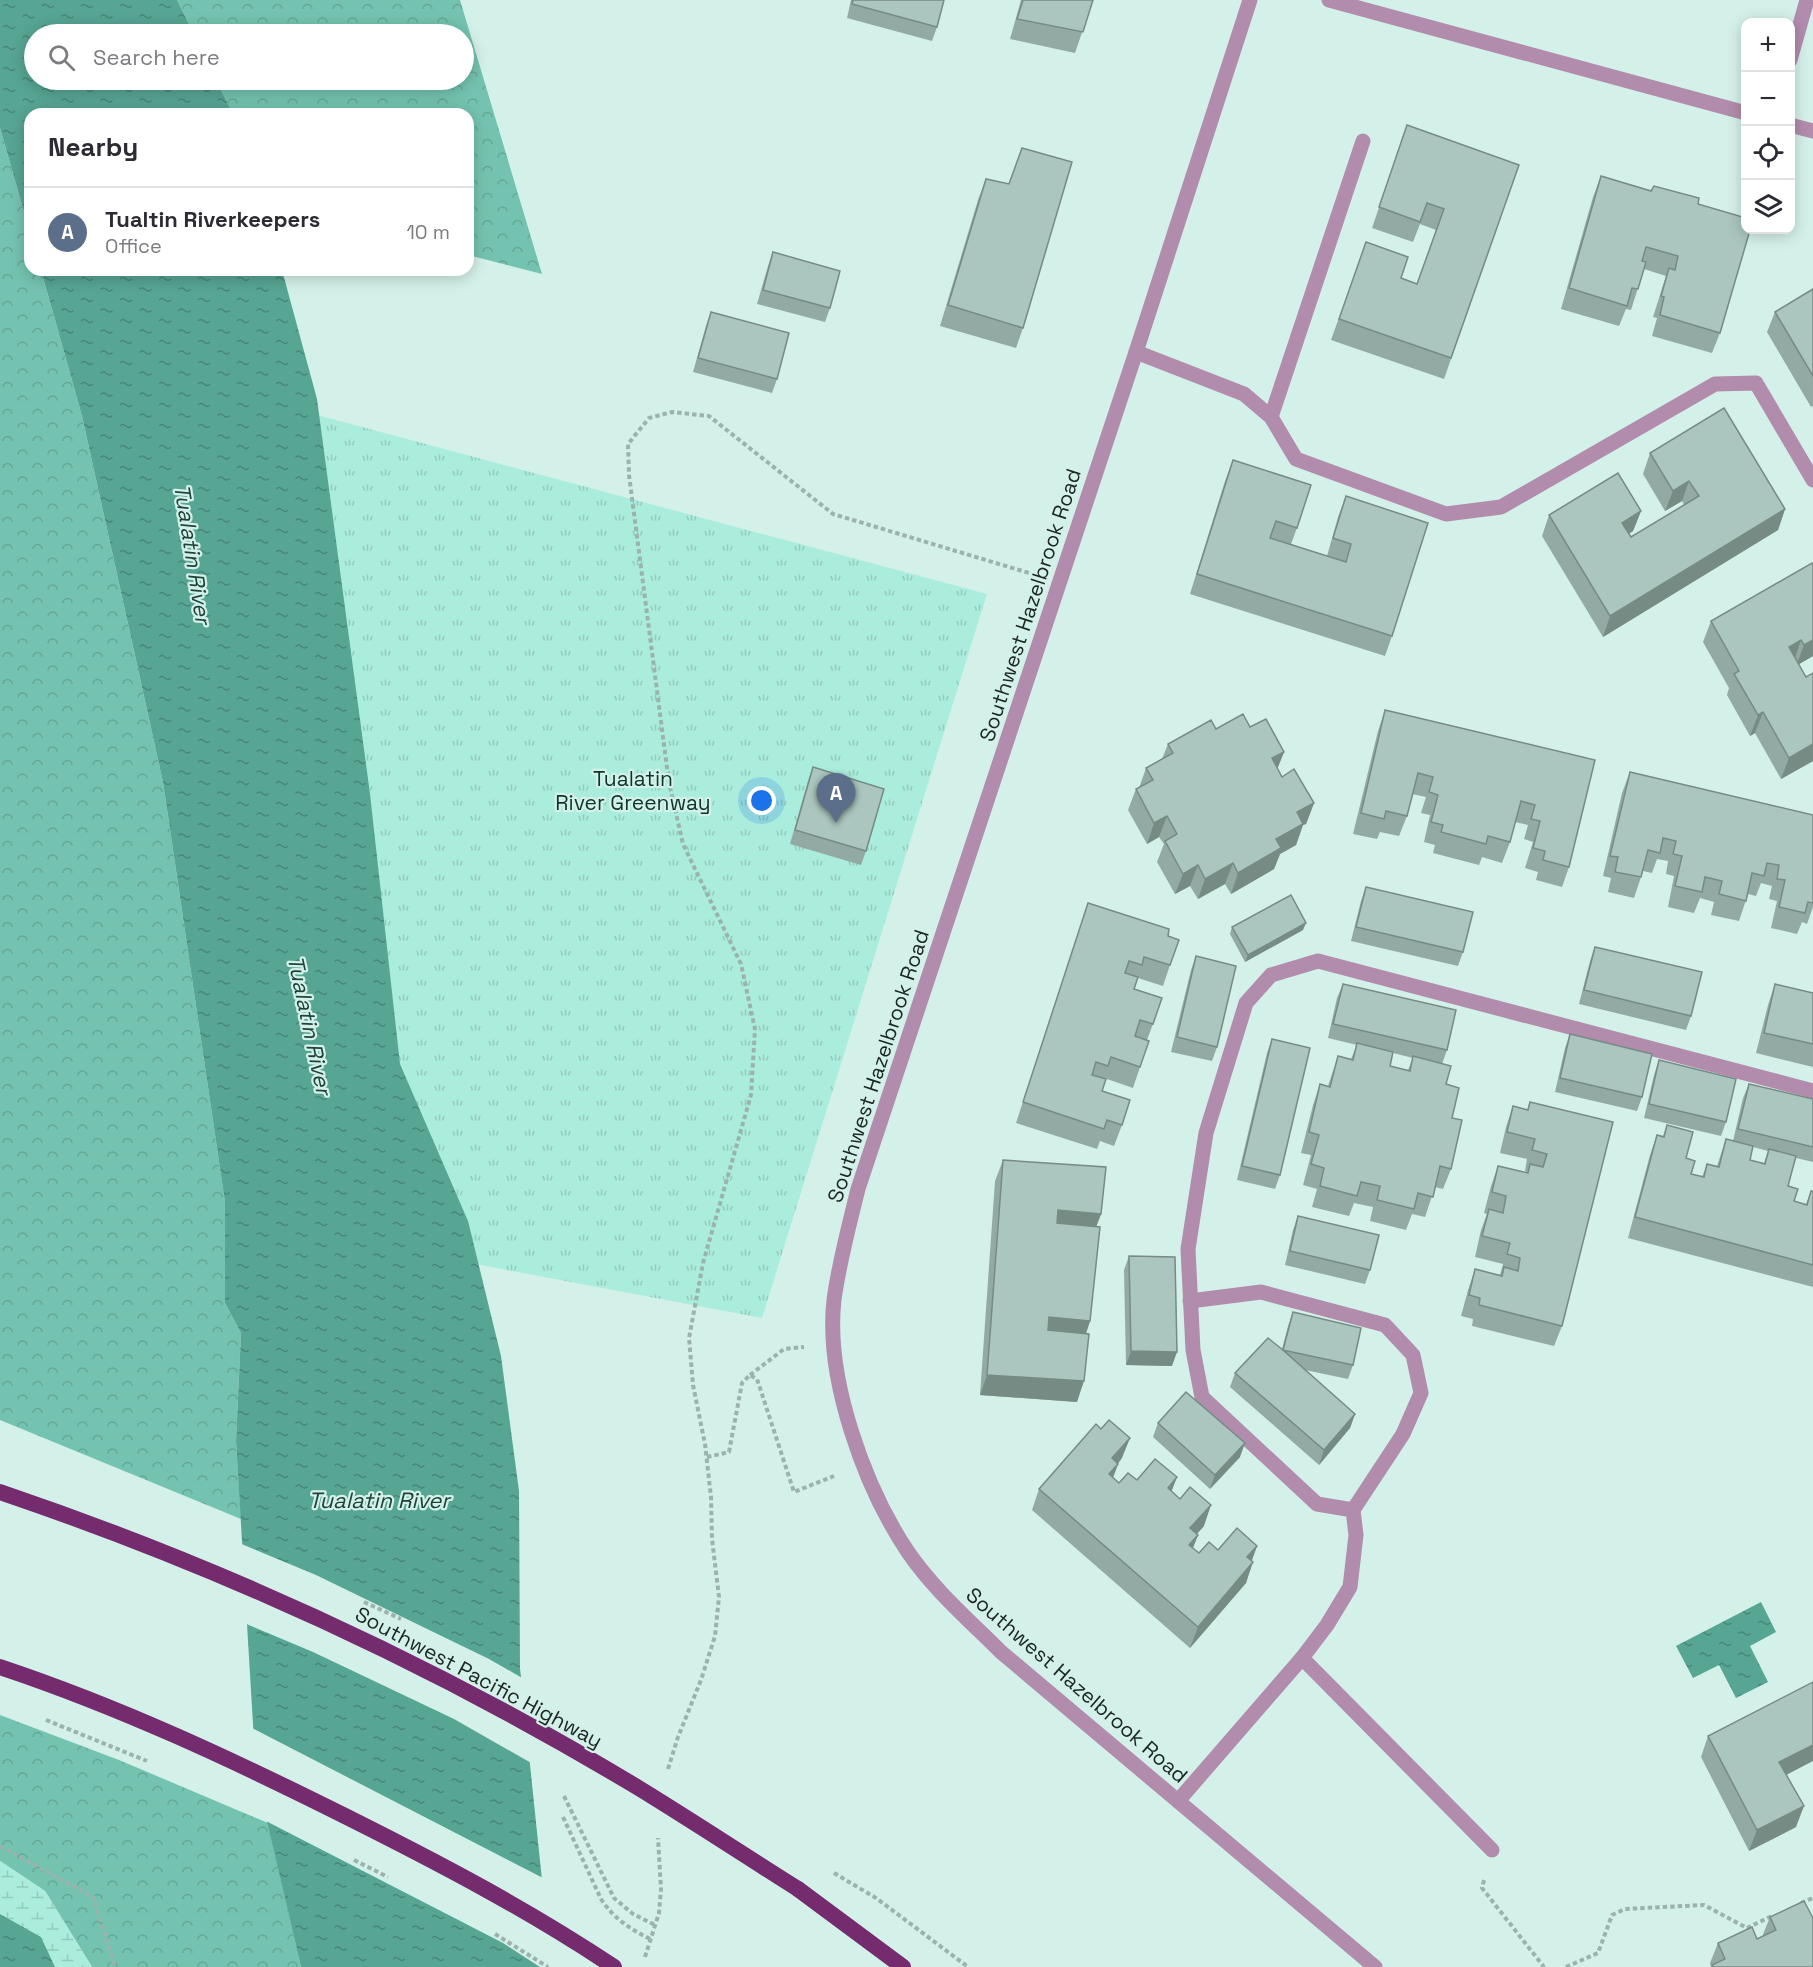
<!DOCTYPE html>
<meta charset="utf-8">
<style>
:root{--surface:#fff;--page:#f7f7f7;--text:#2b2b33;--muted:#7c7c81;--line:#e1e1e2;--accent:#a43a9c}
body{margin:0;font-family:"Space Grotesk",sans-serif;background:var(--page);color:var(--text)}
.controls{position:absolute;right:18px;top:18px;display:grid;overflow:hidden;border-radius:12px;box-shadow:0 3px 15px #0003}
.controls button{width:54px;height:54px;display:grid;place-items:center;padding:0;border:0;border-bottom:2px solid var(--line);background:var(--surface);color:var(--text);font:30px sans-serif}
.you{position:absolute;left:762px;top:801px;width:21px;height:21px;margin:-15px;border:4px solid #fff;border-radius:50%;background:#1a73e8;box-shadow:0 0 0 9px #1a73e833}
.badge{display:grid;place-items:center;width:39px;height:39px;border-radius:50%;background:var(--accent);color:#fff;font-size:20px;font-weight:700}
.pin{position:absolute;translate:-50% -50px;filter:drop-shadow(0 2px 3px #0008)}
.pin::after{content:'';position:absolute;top:32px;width:21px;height:18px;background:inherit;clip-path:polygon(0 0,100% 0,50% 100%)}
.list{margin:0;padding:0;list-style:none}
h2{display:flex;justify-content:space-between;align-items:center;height:78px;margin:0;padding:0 24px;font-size:26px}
h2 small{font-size:20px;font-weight:400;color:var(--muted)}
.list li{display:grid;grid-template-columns:39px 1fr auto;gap:18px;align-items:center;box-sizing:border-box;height:90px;padding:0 24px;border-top:2px solid var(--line)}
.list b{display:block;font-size:22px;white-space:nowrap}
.list p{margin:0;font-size:20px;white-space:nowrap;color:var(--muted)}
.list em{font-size:20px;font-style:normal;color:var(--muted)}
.icon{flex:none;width:33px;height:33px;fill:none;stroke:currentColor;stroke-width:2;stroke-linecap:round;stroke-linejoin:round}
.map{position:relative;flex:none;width:1813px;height:1967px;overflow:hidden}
.search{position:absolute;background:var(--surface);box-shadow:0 3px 15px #0003;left:24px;top:24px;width:450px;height:66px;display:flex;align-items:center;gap:15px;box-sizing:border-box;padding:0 21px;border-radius:33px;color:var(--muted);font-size:22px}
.panel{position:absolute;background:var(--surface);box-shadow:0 3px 15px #0003;left:24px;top:108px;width:450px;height:168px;border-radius:18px}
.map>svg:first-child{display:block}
</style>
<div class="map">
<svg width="1813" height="1967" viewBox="0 0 1813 1967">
<defs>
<pattern id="grass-tufts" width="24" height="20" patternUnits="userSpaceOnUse" patternTransform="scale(1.5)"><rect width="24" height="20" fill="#abeddc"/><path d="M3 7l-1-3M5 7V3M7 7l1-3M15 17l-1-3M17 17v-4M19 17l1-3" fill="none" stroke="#93cbbc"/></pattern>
<pattern id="forest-crowns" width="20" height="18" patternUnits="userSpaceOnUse" patternTransform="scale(1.5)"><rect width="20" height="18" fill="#74c3b0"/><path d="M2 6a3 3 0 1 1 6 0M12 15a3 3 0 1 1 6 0" fill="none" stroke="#64a797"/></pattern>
<pattern id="wetland-marsh" width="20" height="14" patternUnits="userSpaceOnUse" patternTransform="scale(1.5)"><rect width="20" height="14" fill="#abeddc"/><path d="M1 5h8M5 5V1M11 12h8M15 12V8" fill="none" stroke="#93cbbc"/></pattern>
<pattern id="water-ripples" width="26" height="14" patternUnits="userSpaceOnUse" patternTransform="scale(1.5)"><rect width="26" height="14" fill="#57a593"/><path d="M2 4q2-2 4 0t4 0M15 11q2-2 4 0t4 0" fill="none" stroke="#478678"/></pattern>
</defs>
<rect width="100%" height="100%" fill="#d4f1e9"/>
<polygon fill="url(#grass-tufts)" points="306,412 987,594 762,1318 385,1247"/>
<g fill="url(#forest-crowns)">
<polygon points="177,0 460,0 542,274 468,255 468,114 233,114 216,80 464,80 464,34 194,34"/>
<polygon points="0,128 30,233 30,270 41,270 82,416 163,782 225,1202 225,1303 241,1333 236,1441 241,1519 0,1420"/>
<polygon points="0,1715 119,1760 268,1823 301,1967 92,1967 45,1891 0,1861"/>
</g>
<polygon fill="url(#wetland-marsh)" points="0,1861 45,1891 92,1967 55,1967 41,1937 0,1914"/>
<g fill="url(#water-ripples)">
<polygon points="0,0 177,0 194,34 34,34 34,80 216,80 233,114 30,114 30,233 0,128"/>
<polygon points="41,270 282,270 317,399 370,794 400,1064 468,1221 501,1356 519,1491 520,1668 551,1967 301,1967 256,1774 236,1441 241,1333 225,1303 225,1202 163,782 82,416"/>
<polygon points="1761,1602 1776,1632 1750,1646 1768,1682 1736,1698 1719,1665 1693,1678 1676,1646"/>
<polygon points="0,1914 41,1937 55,1967 0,1967"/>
</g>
<g fill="#d4f1e9">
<polygon points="239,1543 316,1575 489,1659 524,1679 533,1764 454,1719 313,1652 244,1623"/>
<polygon points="250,1727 545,1879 554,1967 540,1967 503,1943 264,1820 253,1775"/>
</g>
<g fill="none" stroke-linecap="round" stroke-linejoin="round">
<g stroke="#9bb3ac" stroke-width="4" stroke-dasharray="4.5 3" stroke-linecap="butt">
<polyline points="750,1375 784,1349 804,1347"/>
<polyline points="707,1457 729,1452 742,1383 750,1375 757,1379 794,1492 834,1476"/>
<polyline points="46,1720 147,1761"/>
<polyline points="668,1769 678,1737 701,1680 715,1636 719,1597 712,1539 711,1497 705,1444 693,1385 689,1338 703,1263 751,1095 755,1029 741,964 683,844 669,783 629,475 628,444 649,418 672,412 709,416 833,514 1029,573"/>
<polyline points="564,1796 614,1898 633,1914 655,1925"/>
<path d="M563 1817 601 1899C614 1919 629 1928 650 1939"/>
<polyline points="0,1846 93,1897 115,1967"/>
<polyline points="354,1860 388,1877"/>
<polyline points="834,1873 876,1898 968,1967"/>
<polyline points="1484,1880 1482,1888 1544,1967"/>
<polyline points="1801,1903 1813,1898"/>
<polyline points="495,1934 548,1967"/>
<polyline points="645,1957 659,1913 661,1889 658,1838"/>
<polyline points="1566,1967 1598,1953 1612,1915 1625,1909 1704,1905 1747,1928 1772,1916"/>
</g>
<g stroke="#b28cad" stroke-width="15">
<polyline points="1136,352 1244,394 1271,417 1296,459 1446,514 1501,507 1715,384 1756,383 1813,480"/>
<polyline points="1271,417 1363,141"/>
<polyline points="1190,1301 1261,1292 1385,1325 1413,1355 1421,1393 1403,1434 1353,1510"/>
<polyline points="1302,1658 1492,1850"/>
<polyline points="1178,1801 1302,1658 1327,1625 1350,1587 1356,1535 1353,1510 1317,1504 1202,1397 1193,1350 1188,1249 1206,1133 1246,1003 1271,975 1318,961 1813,1091"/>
</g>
<polyline stroke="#b28cad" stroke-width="15" points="1790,60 1807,0"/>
<g stroke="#b28cad" stroke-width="15">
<path d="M1250 0 1136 352 858 1189C849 1226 839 1262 834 1300 825 1379 865 1488 908 1552 934 1590 969 1620 1001 1652L1375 1967"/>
<polyline points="1329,0 1746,113"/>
<polyline points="1790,125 1813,131"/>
</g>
<g stroke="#752c6f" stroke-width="16">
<path d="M0 1667C120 1707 233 1760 345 1816 437 1862 529 1910 614 1967"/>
<polyline points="798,1889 903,1967"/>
</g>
<polyline stroke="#9bb3ac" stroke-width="4" stroke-dasharray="4.5 3" stroke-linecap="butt" points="364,1602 401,1619"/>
<path stroke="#752c6f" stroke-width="16" d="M0 1492C221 1567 436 1666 637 1787 691 1820 744 1855 798 1889"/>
</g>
<g fill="#92aaa3" fill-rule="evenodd">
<polygon points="851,0 944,0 937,27 932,41 847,18"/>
<polygon points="1021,0 1093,0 1075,53 1010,39"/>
<polygon points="1400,146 1519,165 1444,379 1331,340 1366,242 1401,278 1417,284 1436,230 1420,224 1413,242 1372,228"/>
<polygon points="1601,176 1698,204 1720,333 1712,353 1652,336 1657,318 1653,317 1666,276 1644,269 1631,310 1626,309 1619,326 1561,309 1593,197"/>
<polygon points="986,179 1023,328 1016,348 940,326 978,200"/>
<polygon points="773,252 830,308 825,322 757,304 768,266"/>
<polygon points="1813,289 1813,406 1811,407 1767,332 1775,312"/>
<polygon points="711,312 777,379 772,393 693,372 706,326"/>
<polygon points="1650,453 1785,509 1778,530 1603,637 1542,536 1549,515 1641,511 1633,531 1629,534 1631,537 1684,505 1682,501 1665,511 1643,474"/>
<polygon points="1233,460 1297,528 1291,544 1327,556 1338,517 1346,496 1392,636 1385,656 1190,594 1225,481"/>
<polygon points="1813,565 1813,656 1799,664 1806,677 1813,673 1813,761 1781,779 1755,733 1750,736 1727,695 1729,688 1703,642 1711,621"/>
<polygon points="1385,710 1595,760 1569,867 1562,887 1536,880 1538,872 1525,868 1533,842 1524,839 1528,825 1515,822 1510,842 1502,863 1482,857 1479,865 1433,853 1435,845 1424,842 1430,815 1421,813 1426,797 1412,794 1407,816 1399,836 1380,832 1377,839 1353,834 1378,731"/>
<polygon points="1250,727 1284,752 1277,769 1282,777 1314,803 1306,824 1303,825 1296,845 1280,854 1274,869 1231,894 1225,884 1198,899 1190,886 1175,894 1157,862 1164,844 1159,837 1147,844 1128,810 1136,789 1139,788 1146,768 1162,759 1168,744 1216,729"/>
<polygon points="813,767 866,851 861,865 790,844 808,781"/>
<polygon points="1630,772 1813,815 1813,907 1807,924 1802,922 1797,934 1771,928 1777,901 1769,899 1772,886 1761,883 1756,896 1748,894 1739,921 1711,915 1714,902 1700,898 1694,913 1668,907 1674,876 1666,874 1668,861 1657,859 1652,873 1643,871 1634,898 1608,892 1611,878 1603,876 1622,793"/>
<polygon points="1366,887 1463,952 1458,966 1351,941 1361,901"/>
<polygon points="1088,903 1168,936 1170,965 1163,986 1138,978 1134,989 1153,1024 1147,1040 1140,1067 1133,1088 1104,1078 1102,1091 1122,1125 1114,1146 1100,1141 1097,1149 1016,1123"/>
<polygon points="1232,927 1303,930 1245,962 1230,934"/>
<polygon points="1595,947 1691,1016 1686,1030 1579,1004 1590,961"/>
<polygon points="1196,956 1217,1047 1212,1061 1171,1052 1191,970"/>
<path d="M1343 984 1447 1050 1442 1064 1452 1118 1451 1169 1443 1189 1435 1187 1425 1217 1412 1214 1406 1230 1370 1221 1373 1207 1354 1203 1349 1216 1312 1207 1317 1189 1303 1185 1311 1155 1301 1153 1313 1105 1320 1084 1328 1086 1338 1056 1351 1059 1357 1045 1328 1038 1337 998ZM1393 1053 1413 1058 1408 1070 1390 1066Z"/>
<polygon points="1775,984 1813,993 1813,1067 1756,1053 1768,1005"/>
<polygon points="1570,1034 1642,1097 1637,1111 1555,1092 1565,1048"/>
<polygon points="1272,1039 1280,1175 1275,1189 1237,1180 1267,1053"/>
<polygon points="1659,1060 1726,1122 1721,1136 1644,1118 1654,1075"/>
<path d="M1749 1084 1813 1099V1162L1796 1158 1788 1186 1794 1201 1806 1204 1811 1191H1813V1287L1628 1238 1650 1155 1657 1135 1663 1136 1667 1125 1686 1158 1691 1174 1702 1177 1707 1164 1717 1166 1726 1139 1733 1141 1743 1098ZM1753 1147 1768 1151 1764 1163 1750 1160Z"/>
<polygon points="1530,1102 1613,1122 1562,1326 1554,1346 1472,1326 1473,1319 1461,1316 1468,1290 1475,1269 1500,1275 1503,1264 1475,1257 1481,1230 1487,1214 1484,1213 1491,1186 1498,1166 1527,1173 1527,1172 1525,1171 1527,1159 1500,1153 1506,1127 1513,1106 1527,1110"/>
<polygon points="1003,1160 1101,1214 1096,1227 1090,1321 1086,1334 1077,1402 980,1395 995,1181"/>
<polygon points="1298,1216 1370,1270 1365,1284 1285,1265 1293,1230"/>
<polygon points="1129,1256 1172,1366 1126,1365 1124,1270"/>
<polygon points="1293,1312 1353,1365 1348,1379 1305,1370 1355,1414 1350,1428 1319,1465 1230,1387 1235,1373 1282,1349 1288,1326"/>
<polygon points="1158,1423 1240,1457 1210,1489 1153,1437"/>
<polygon points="1122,1458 1118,1464 1113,1478 1119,1483 1177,1477 1171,1491 1204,1526 1197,1534 1198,1535 1193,1548 1199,1553 1218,1550 1257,1546 1251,1561 1246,1583 1190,1648 1032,1510 1039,1489"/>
<polygon points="1708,1736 1786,1775 1796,1827 1749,1851 1701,1757"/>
<polygon points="1770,1917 1813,1967 1711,1967 1710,1963 1718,1943 1757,1939 1762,1937"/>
</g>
<g fill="#778b85">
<polygon points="1689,481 1682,501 1665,511 1673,491"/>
<polygon points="1785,509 1778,530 1603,637 1610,616"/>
<polygon points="1641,511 1633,531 1615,543 1622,523"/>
<polygon points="1801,640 1794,661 1789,647"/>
<polygon points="1813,640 1813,656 1796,666 1804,645"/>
<polygon points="1763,712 1755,733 1750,736 1758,715"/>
<polygon points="1813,744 1813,761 1781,779 1789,758"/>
<polygon points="1284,752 1276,772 1272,758"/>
<polygon points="1314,803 1306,824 1303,825 1296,845 1280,854 1274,869 1231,894 1238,873 1276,839 1297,812"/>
<polygon points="1167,816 1159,837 1147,844 1154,823"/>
<polygon points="1233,863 1225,884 1198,899 1205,879"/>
<polygon points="1198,865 1190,886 1175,894 1183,874"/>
<polygon points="1306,923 1303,930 1245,962 1248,955"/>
<polygon points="1058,1210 1101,1214 1093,1235 1051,1230"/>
<polygon points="1049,1317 1090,1321 1083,1342 1042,1338"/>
<polygon points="1131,1351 1177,1352 1172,1366 1126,1365"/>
<polygon points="987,1375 1084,1381 1077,1402 980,1395"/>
<polygon points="1355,1414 1350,1428 1319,1465 1324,1450"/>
<polygon points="1130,1438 1122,1458 1104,1479 1112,1458"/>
<polygon points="1245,1443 1240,1457 1210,1489 1215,1475"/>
<polygon points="1118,1464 1110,1485 1109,1474"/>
<polygon points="1177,1477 1169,1498 1168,1488"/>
<polygon points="1211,1505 1204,1526 1183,1549 1190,1528"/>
<polygon points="1198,1535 1190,1555 1189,1545"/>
<polygon points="1257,1546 1250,1566 1247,1557"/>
<polygon points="1253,1562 1246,1583 1190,1648 1198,1627"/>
<polygon points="1813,1745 1813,1761 1771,1783 1779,1762"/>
<polygon points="1804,1806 1796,1827 1749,1851 1757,1830"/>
</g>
<g fill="#aac6be" stroke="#778b85" stroke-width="1.5">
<polygon points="853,0 944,0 937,27 852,4"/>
<polygon points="1023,0 1093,0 1083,32 1017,19"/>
<polygon points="1407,125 1519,165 1451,358 1339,319 1366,242 1408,257 1401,278 1417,284 1444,209 1427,203 1420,222 1379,207"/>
<polygon points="1022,148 1072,162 1023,328 948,305 986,179 1009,184"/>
<polygon points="1601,176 1651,191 1654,186 1699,198 1698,204 1746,218 1746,230 1750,230 1720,333 1660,315 1664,297 1661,296 1669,268 1675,270 1678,256 1646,247 1642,261 1646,262 1638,289 1632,288 1627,306 1569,288"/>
<polygon points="773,252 840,271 830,308 763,290"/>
<polygon points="1813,289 1813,376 1775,312"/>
<polygon points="711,312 789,333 777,379 698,358"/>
<polygon points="1724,408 1785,509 1610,616 1549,515 1618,473 1641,511 1622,523 1631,537 1699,496 1689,481 1673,491 1650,453"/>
<polygon points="1233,460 1311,485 1297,528 1276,521 1270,538 1346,562 1351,544 1333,538 1346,496 1428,523 1392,636 1197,574"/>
<polygon points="1812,563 1813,565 1813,640 1804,645 1801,640 1789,647 1806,677 1813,673 1813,744 1789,758 1763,712 1758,715 1734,674 1739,671 1711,621"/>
<polygon points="1385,710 1595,760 1569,867 1543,860 1545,851 1533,848 1540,821 1531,819 1535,805 1521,801 1510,842 1488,836 1486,844 1441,832 1443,825 1431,822 1438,795 1429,792 1433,777 1418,773 1407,816 1386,811 1384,819 1361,813"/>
<polygon points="1243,714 1250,727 1266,719 1284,752 1272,758 1282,777 1294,769 1314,803 1297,812 1303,824 1276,839 1281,848 1238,873 1233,863 1205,879 1198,865 1183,874 1165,841 1177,834 1167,816 1154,823 1136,789 1153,780 1146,768 1173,753 1168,744 1211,720 1216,729"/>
<polygon points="813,767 884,789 866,851 795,830"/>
<polygon points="1630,772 1813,815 1813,903 1808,902 1805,913 1779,907 1785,880 1777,879 1779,865 1767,863 1764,876 1752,873 1746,901 1719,894 1722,881 1705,877 1702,892 1675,886 1682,856 1673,854 1676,841 1663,838 1660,853 1648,850 1641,877 1615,872 1618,857 1610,856"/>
<polygon points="1366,887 1473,912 1463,952 1356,927"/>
<polygon points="1291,895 1306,923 1248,955 1232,927"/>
<polygon points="1088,903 1169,929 1168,936 1179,940 1170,965 1144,957 1142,965 1129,961 1125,973 1138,977 1134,989 1162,998 1153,1024 1140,1020 1135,1036 1149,1041 1140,1067 1111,1057 1108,1066 1096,1062 1092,1075 1106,1079 1102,1091 1130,1100 1122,1125 1107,1120 1104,1129 1023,1102"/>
<polygon points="1595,947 1702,972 1691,1016 1584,990"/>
<polygon points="1196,956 1236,966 1217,1047 1177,1037"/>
<polygon points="1343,984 1456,1010 1447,1050 1333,1024"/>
<polygon points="1775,984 1813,993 1813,1044 1764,1033"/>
<polygon points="1570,1034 1652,1054 1642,1097 1560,1078"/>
<polygon points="1272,1039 1310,1048 1280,1175 1242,1166"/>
<polygon points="1357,1043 1393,1052 1390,1066 1410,1071 1413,1056 1451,1066 1446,1084 1459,1088 1452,1118 1462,1120 1451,1169 1440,1166 1433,1197 1418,1193 1414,1209 1377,1200 1380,1186 1361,1182 1357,1196 1320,1186 1324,1168 1311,1164 1319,1135 1309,1132 1320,1084 1330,1087 1338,1056 1353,1060"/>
<polygon points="1659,1060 1736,1079 1726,1122 1649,1104"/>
<polygon points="1749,1084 1813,1099 1813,1147 1738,1129"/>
<polygon points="1530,1102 1613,1122 1562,1326 1479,1305 1480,1298 1469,1295 1475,1269 1502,1276 1504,1267 1518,1271 1520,1258 1507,1254 1510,1243 1482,1236 1489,1209 1503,1213 1506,1196 1492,1192 1498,1166 1528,1173 1530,1164 1543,1167 1547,1154 1532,1150 1535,1139 1507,1132 1513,1106 1528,1110"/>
<polygon points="1667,1125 1693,1132 1686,1158 1695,1161 1691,1174 1704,1177 1707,1164 1719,1167 1726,1139 1753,1146 1750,1160 1765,1164 1769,1149 1796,1156 1788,1186 1798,1189 1794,1201 1807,1205 1811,1191 1813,1191 1813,1265 1635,1217 1657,1135 1664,1137"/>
<polygon points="1003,1160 1106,1167 1101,1214 1058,1210 1057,1223 1100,1227 1090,1321 1049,1317 1048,1330 1089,1334 1084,1381 987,1375"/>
<polygon points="1298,1216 1379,1235 1370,1270 1290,1251"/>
<polygon points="1129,1256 1175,1257 1177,1352 1131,1351"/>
<polygon points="1293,1312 1361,1328 1353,1365 1283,1350 1355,1414 1324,1450 1235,1373 1268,1338 1283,1350"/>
<polygon points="1186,1392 1245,1443 1215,1475 1158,1423"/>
<polygon points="1109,1420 1130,1438 1112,1458 1118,1464 1109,1474 1119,1483 1128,1473 1137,1480 1155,1459 1177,1477 1168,1488 1180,1499 1190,1487 1211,1505 1190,1528 1198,1535 1189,1545 1199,1553 1209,1542 1218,1550 1237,1528 1257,1546 1247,1557 1253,1562 1198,1627 1039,1489 1096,1424 1101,1429"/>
<polygon points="1813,1682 1813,1745 1779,1762 1804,1806 1757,1830 1708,1736"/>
<polygon points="1804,1901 1813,1918 1813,1967 1713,1967 1712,1965 1725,1959 1718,1943 1752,1927 1757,1939 1776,1930 1770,1917"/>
</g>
<g text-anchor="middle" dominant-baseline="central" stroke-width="4.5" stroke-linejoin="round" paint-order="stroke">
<g font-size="21" fill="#1b2623" stroke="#d4f1e9">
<text transform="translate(1030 605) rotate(-72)">Southwest Hazelbrook Road</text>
<text transform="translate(878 1066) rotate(-72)">Southwest Hazelbrook Road</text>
<text transform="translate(479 1677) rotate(28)">Southwest Pacific Highway</text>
<text transform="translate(1077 1685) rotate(41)">Southwest Hazelbrook Road</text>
</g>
<g font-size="21" fill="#0e342c" stroke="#d4f1e9">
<text x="633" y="778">Tualatin<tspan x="633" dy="24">River Greenway</tspan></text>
</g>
<g font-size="22" font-style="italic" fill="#1d423a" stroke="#d4f1e9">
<text transform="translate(193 554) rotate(81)">Tualatin River</text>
<text transform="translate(310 1025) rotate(78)">Tualatin River</text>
<text x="379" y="1500">Tualatin River</text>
</g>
</g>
</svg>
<div class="controls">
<button>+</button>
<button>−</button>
<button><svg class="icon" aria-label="locate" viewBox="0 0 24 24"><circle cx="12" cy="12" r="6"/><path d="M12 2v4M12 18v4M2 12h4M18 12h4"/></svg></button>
<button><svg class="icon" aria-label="layers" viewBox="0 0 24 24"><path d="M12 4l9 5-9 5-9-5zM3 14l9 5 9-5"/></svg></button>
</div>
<div class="you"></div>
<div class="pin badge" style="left:836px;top:823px;background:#5c6f8a">A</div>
<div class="search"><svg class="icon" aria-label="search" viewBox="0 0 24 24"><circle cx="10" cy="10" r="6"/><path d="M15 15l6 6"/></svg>Search here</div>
<section class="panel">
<h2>Nearby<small></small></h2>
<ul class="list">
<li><span class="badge" style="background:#5c6f8a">A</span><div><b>Tualtin Riverkeepers</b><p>Office</p></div><em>10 m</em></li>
</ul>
</section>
</div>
